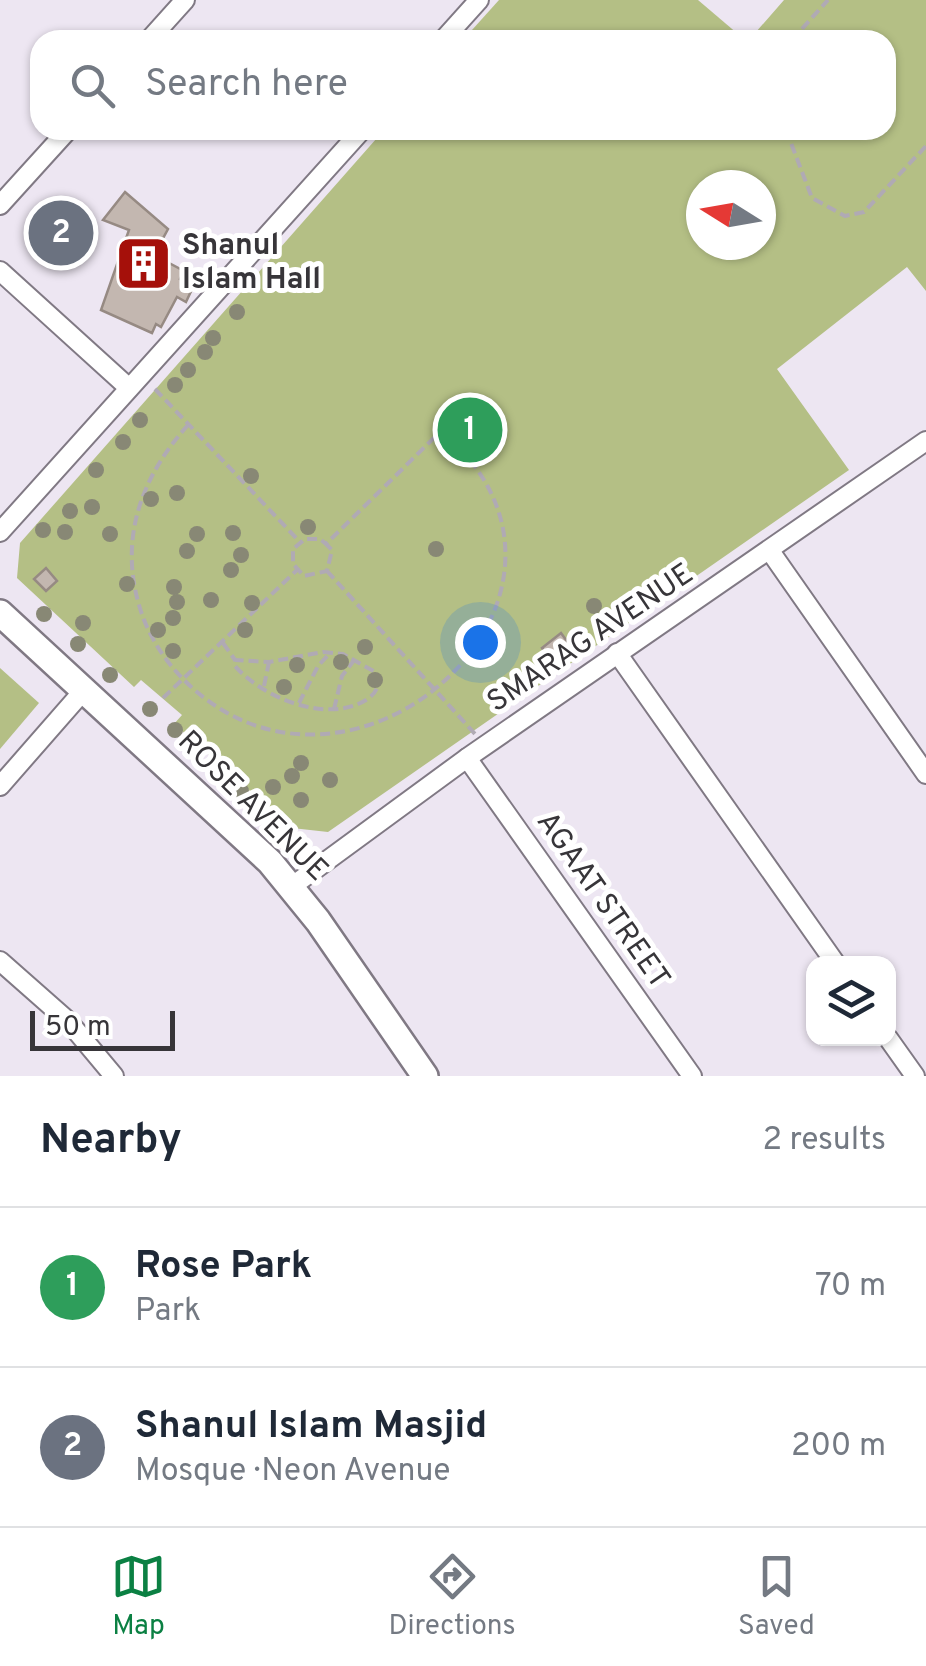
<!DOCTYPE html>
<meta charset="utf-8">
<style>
:root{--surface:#fff;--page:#f6f6f7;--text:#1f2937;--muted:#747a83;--line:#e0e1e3;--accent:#0b8043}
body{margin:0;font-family:Overpass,sans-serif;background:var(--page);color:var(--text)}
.controls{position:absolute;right:30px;bottom:30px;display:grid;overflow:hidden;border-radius:20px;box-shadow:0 2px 8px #0004}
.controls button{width:90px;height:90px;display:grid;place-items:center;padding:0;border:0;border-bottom:2px solid var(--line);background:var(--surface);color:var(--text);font:50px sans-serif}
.compass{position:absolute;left:686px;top:170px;width:90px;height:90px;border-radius:50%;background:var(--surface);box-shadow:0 2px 8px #0004;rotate:281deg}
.scale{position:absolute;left:30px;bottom:25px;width:145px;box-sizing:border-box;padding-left:10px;border:5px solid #373539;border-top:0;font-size:28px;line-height:35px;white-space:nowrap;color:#373539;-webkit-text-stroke:8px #fff;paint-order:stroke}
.you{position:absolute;left:480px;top:642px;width:35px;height:35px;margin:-25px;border:8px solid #fff;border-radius:50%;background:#1a73e8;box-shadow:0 0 0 15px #1a73e833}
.badge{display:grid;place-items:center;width:65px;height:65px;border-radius:50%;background:var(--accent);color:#fff;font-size:32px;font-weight:700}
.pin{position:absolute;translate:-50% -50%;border:5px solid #fff;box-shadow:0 2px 10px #0006}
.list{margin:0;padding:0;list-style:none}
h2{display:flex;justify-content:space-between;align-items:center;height:130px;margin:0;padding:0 40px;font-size:42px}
h2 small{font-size:32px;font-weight:400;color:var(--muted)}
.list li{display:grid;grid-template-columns:65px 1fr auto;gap:30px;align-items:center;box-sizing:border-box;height:160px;padding:0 40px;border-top:2px solid var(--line)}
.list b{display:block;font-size:38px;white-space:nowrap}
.list p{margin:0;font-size:32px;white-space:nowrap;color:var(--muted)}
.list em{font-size:32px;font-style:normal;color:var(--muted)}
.icon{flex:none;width:55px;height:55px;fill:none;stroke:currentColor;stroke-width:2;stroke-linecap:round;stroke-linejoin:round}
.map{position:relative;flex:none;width:926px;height:1076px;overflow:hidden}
.search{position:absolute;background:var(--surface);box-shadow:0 2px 8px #0004;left:30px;right:30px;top:30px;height:110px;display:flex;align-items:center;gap:25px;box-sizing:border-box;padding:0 35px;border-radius:30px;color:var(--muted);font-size:38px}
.sheet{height:450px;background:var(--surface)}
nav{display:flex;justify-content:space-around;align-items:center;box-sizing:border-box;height:140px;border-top:2px solid var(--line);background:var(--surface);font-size:28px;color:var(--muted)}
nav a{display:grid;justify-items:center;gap:5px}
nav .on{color:var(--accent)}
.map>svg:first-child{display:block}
</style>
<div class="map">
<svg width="926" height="1076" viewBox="0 0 926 1076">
<rect width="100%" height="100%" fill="#ede6f2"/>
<g fill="#b4bf85" fill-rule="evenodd">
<polygon points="499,0 698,0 745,40 463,40"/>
<path d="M784 0H926V291L907 267 777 369 849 470 328 832 292 828 174 724 182 715 141 680 134 687 17 578 20 543 384 130H886V40H749ZM701 185H761V245H701Z"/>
<polygon points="0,668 39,703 0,749"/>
</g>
<g fill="#c3b7b0" stroke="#968a83" stroke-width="2.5">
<polygon points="125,192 168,229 154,255 184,271 180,279 193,287 186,302 177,297 161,327 156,324 152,333 101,310 129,230 103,220"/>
<polygon points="46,568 57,581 46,591 34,579"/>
<polygon points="561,633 569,644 550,659 542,648"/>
</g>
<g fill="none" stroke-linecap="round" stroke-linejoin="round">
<defs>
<g id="street">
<polyline points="149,40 185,0"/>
<polyline points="443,40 479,0"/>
<polyline points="0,205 68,130"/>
<polyline points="0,271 129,388"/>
<polyline points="0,532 362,130"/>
<polyline points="770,551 926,774"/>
<polyline points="617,653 836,964"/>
<polyline points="467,758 692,1076"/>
<polyline points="0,786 84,690"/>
<polyline points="291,887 467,758 926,441"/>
<polyline points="0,961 68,1021 114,1076"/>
<polyline points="888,1038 915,1076"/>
</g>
<polyline id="secondary" points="0,613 270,862 318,921 425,1076"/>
</defs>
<use href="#street" stroke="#807984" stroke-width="22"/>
<use href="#secondary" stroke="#807984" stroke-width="30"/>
<g stroke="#b0aab4" stroke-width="4" stroke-dasharray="10 5" stroke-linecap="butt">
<polyline points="792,40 828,0"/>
<polyline points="786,130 812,198 845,216 864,212 926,146"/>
<polyline points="155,389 300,542"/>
<path d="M188 425C142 476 119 537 139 605 149 640 170 669 197 692 365 834 628 588 441 431L326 544 332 550 327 571 304 576 293 564V549L305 539H320L326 544"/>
<polyline points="327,571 475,734"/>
<polyline points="223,643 235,660"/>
<path d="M323 652 343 654 377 673C380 685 377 693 366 700 327 724 263 698 235 666V660L269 662Z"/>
<polyline points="264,686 269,662"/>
<polyline points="163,698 297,570"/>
<polyline points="299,703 318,666 330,653"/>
<polyline points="334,709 342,676 355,659"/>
</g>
<use href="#street" stroke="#fff" stroke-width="18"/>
<use href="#secondary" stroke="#fff" stroke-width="25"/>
</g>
<g fill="#888875">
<circle cx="237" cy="312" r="8"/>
<circle cx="213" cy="338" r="8"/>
<circle cx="205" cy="352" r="8"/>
<circle cx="188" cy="370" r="8"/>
<circle cx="175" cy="385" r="8"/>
<circle cx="140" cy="420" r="8"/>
<circle cx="123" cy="442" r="8"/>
<circle cx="96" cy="470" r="8"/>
<circle cx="251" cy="476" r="8"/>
<circle cx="177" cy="493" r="8"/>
<circle cx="151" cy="499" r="8"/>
<circle cx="92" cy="507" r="8"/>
<circle cx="70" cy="511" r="8"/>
<circle cx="308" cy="527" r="8"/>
<circle cx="43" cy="530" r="8"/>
<circle cx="65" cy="532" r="8"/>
<circle cx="233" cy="533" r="8"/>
<circle cx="110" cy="534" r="8"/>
<circle cx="197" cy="534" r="8"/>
<circle cx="436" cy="549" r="8"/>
<circle cx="187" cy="551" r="8"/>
<circle cx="241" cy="555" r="8"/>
<circle cx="231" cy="570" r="8"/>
<circle cx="127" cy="584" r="8"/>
<circle cx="174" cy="587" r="8"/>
<circle cx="211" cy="600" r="8"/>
<circle cx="177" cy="602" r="8"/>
<circle cx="252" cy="603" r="8"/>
<circle cx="594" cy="606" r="8"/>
<circle cx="44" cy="614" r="8"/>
<circle cx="173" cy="618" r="8"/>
<circle cx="83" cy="623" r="8"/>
<circle cx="158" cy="630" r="8"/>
<circle cx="245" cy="630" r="8"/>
<circle cx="78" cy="644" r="8"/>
<circle cx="365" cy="647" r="8"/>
<circle cx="173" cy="651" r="8"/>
<circle cx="341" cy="662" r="8"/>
<circle cx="297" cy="665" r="8"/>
<circle cx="110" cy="675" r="8"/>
<circle cx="375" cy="680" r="8"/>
<circle cx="284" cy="687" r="8"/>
<circle cx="150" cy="709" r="8"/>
<circle cx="175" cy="730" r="8"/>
<circle cx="301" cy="763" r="8"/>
<circle cx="212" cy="765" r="8"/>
<circle cx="292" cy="776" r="8"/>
<circle cx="330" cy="780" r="8"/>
<circle cx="273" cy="787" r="8"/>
<circle cx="241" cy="791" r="8"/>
<circle cx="301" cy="800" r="8"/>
<circle cx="271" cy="821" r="8"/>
</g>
<defs>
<symbol id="building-square" viewBox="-11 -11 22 22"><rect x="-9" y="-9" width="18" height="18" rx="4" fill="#a5100a" stroke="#fff"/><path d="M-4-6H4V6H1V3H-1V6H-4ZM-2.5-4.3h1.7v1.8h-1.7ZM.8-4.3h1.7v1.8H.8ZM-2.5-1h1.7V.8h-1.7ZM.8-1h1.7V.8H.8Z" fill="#fff"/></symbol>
</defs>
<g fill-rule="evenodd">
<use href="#building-square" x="112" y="232" width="63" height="63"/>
</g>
<g text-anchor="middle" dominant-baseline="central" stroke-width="10" stroke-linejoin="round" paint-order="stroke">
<g font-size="30" font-weight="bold" fill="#373539" stroke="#fff" text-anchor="start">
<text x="182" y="246">Shanul<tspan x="182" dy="34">Islam Hall</tspan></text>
</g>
<g font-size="30" fill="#373539" stroke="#fff">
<text transform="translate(591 639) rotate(-34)">SMARAG AVENUE</text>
<text transform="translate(252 807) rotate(45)">ROSE AVENUE</text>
<text transform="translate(602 901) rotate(55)">AGAAT STREET</text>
</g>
</g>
</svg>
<div class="controls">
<button><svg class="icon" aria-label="layers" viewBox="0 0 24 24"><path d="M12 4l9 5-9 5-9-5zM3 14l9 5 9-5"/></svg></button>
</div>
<svg class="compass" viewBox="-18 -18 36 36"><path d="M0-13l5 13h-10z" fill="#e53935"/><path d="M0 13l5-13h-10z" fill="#747a83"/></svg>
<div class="scale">50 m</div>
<div class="you"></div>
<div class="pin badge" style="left:470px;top:430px;background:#2e9e5b">1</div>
<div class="pin badge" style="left:61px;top:233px;background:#6b7280">2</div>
<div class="search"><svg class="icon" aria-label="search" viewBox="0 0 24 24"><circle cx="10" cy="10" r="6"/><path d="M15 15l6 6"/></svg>Search here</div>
</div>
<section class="sheet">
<h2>Nearby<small>2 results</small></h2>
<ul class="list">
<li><span class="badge" style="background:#2e9e5b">1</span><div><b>Rose Park</b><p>Park</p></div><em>70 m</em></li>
<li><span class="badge" style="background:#6b7280">2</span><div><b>Shanul Islam Masjid</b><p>Mosque · Neon Avenue</p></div><em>200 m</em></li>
</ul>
</section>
<nav>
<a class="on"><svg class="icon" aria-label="map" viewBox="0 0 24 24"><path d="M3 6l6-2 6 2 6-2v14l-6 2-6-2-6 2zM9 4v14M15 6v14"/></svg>Map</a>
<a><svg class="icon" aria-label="directions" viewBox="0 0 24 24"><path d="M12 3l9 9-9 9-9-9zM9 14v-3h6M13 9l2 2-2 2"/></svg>Directions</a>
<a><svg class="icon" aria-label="saved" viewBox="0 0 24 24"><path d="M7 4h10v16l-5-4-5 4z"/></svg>Saved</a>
</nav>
